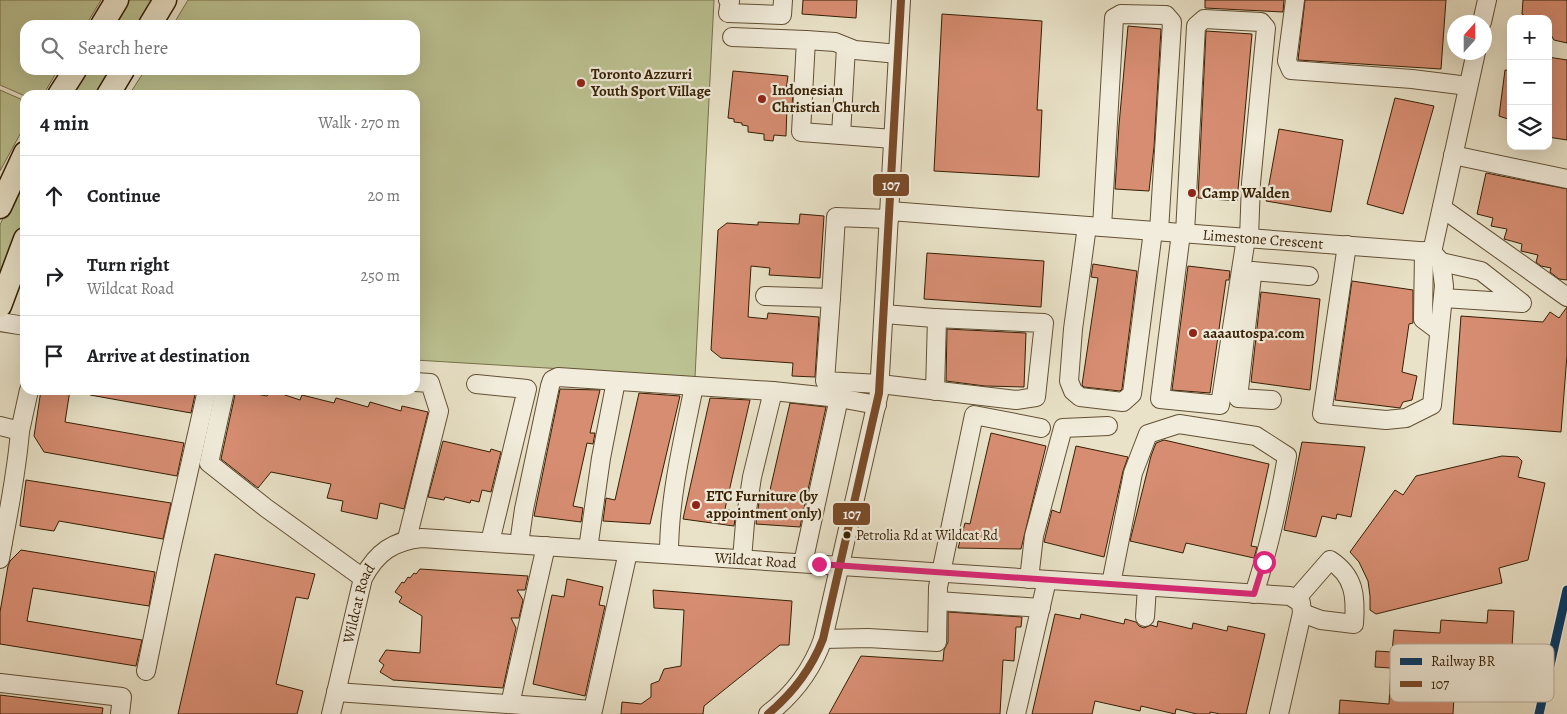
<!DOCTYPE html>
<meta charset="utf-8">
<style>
:root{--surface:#fff;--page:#f2f2f2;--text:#202124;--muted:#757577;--line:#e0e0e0}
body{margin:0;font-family:Alegreya,serif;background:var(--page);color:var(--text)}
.controls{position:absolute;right:15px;top:15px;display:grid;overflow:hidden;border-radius:10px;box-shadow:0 5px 20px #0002}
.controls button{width:45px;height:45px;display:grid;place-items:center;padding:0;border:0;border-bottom:1px solid var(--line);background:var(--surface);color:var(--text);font:25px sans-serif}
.compass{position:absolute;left:1447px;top:15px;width:45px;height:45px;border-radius:50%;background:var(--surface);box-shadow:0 5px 20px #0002;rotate:21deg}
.stop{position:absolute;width:15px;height:15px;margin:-11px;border:4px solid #db2777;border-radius:50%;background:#fff}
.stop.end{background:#db2777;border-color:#fff;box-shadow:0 1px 5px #0008}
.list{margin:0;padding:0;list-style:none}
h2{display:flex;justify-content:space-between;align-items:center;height:65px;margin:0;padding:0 20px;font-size:21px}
h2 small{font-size:16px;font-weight:400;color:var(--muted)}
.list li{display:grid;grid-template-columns:32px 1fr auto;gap:15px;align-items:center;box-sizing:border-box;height:80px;padding:0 20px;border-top:1px solid var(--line)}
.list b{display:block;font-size:19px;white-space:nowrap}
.list p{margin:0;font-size:16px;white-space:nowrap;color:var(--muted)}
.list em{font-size:16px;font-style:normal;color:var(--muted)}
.icon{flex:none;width:28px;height:28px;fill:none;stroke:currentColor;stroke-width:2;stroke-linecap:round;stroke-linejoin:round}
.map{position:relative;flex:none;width:1567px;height:714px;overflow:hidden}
.search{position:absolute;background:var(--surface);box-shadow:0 5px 20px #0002;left:20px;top:20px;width:400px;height:55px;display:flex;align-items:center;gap:12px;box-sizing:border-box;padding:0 18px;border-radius:15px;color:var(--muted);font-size:19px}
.panel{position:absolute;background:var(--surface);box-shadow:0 5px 20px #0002;left:20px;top:90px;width:400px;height:305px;border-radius:15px}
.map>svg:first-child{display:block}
</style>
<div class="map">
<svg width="1567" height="714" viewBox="0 0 1567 714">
<rect width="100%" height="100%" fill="#e9e2c8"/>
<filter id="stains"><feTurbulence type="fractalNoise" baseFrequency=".004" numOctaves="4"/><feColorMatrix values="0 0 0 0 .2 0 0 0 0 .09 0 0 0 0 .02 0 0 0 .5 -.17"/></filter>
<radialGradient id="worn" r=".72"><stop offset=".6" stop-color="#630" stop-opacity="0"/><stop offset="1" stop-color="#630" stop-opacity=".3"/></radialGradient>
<g fill="#bcc292" stroke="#78704a">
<polygon points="0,0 101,0 86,25 25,25 25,70 58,70 43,95 25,96 0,85"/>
<polygon points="126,0 157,0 142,25 111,25"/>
<polygon points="188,0 714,0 695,377 415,360 415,95 129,95 145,70 415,70 415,25 173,25"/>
<polygon points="83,70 108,70 109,74 99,95 67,95"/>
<polygon points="0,90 25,101 25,125 0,171"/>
<polygon points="25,168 25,225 0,287 0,225"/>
</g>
<g fill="#d78d72" stroke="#351f03">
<polygon points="803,0 857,0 856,18 802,14"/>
<polygon points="1205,0 1284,0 1283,12 1205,8"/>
<polygon points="1305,0 1446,0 1441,69 1298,60"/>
<polygon points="1523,0 1567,0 1567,43 1554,40 1548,30 1548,19 1530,19 1522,14"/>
<polygon points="942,14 1042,21 1037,110 1042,110 1039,177 934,171"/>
<polygon points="1128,26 1161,29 1154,147 1149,191 1115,189 1119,125"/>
<polygon points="1206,31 1252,34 1237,201 1198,198"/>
<polygon points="1548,57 1567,60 1567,140 1548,137"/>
<polygon points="1505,70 1511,71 1511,120 1499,116"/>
<polygon points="733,71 788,76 786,90 793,91 792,107 787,106 786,136 774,135 773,141 764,140 764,134 748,132 748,126 742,125 742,123 734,122 734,119 728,118"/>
<polygon points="1395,98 1434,106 1403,214 1367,204"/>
<polygon points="1279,129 1343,140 1331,212 1266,201"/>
<polygon points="1486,173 1567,189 1567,280 1559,279 1550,272 1551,268 1541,266 1536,262 1538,255 1521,251 1522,244 1504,239 1507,229 1491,226 1493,218 1477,214"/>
<polygon points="800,214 824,216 820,278 769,275 770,268 751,266 748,317 767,319 768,313 819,317 815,377 792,376 793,363 721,358 711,350 718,230 727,223 758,225 758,222 799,224"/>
<polygon points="927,253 1044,261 1041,307 924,299"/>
<polygon points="1093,264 1137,271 1122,389 1120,391 1084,387 1082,385 1098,278 1091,277"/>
<polygon points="1188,266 1230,271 1229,280 1226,280 1210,393 1172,390"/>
<polygon points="1352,281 1413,290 1413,323 1409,324 1402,372 1417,376 1412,400 1403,402 1400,408 1335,400"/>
<polygon points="1261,292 1320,299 1310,390 1251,382"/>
<polygon points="1567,307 1567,355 1561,432 1453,424 1461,316 1543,322 1550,312 1559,318"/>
<polygon points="947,329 1026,333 1024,387 985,386 946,381"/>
<polygon points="560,389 600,390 590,433 595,433 593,444 587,443 573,506 583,508 581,522 534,516"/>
<polygon points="41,390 70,390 65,422 184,443 177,476 44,452 34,436"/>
<polygon points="91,390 196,390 191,413 90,395"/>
<polygon points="236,390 267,396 270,390 300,400 302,395 334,403 336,398 368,407 370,402 401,411 402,406 428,412 404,509 380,503 377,519 341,511 343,501 327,498 331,484 271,472 258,488 221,459"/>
<polygon points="639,393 680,396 650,524 603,521 606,498 615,500"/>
<polygon points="710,398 750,400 725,509 736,512 734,526 683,519"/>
<polygon points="790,403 826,407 800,527 756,524 759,502 767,503"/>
<polygon points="991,433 1046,446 1021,549 958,548 965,523 970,524"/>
<polygon points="1164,440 1269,464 1251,546 1257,547 1254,558 1186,543 1183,553 1130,541 1151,456 1156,443"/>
<polygon points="443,441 490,452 491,449 501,452 491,492 482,490 479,502 471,500 470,503 445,497 444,500 428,497"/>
<polygon points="1302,442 1365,447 1351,517 1337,514 1336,519 1322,516 1316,537 1284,530"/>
<polygon points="1076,446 1128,457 1123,471 1104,557 1044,542 1052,510 1060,513"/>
<polygon points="1502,456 1518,457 1522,461 1518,477 1545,483 1528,560 1499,568 1502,583 1376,614 1370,610 1370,596 1368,581 1359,562 1350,552 1395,490 1403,495 1416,476"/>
<polygon points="26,480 171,503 163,539 59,521 54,531 20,526"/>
<polygon points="21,550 155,572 149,606 33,588 27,621 142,640 136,666 0,644 0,612 8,566 10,561"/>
<polygon points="215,554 315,574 308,599 296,597 276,684 303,691 297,714 178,714"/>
<polygon points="420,569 528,576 525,590 517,590 523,600 519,618 511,618 516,628 503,688 393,680 380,672 384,665 379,661 386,650 420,653 422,616 399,602 402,597 395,592 402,582 404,583 408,577 410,578 414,573 416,574"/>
<polygon points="567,579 603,587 599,605 605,606 585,696 533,684 552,595 564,597"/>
<polygon points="653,590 792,601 789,645 780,645 704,706 703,714 621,714 622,702 641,704 651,697 651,684 659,681 664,669 681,666 684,610 654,608"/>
<polygon points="1488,610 1514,611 1509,701 1454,697 1453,714 1339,714 1340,700 1389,704 1391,668 1375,667 1376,651 1392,652 1394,630 1440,633 1441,620 1487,623"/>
<polygon points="948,612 1022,617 1021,627 1016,627 1014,661 1003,660 1000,714 829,714 861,656 943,661 944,650 948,642"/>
<polygon points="1055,614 1080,619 1081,614 1124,624 1125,619 1136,622 1139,626 1144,628 1151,625 1157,627 1158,621 1192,629 1193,623 1227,631 1228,626 1265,634 1246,714 1220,714 1210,712 1210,714 1197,714 1176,709 1175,714 1141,706 1140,711 1095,701 1092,714 1032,714"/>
<polygon points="0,695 103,708 102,714 0,714"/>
</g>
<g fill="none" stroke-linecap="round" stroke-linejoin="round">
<defs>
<g id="minor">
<polyline points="728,0 730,1 728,13 782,15 783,0"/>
<polyline points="1295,0 1287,61 1291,70 1412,79 1468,86"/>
<polyline points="1482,22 1487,0"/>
<polyline points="732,37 806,40 801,132 893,139"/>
<polyline points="806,40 835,42 855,50 898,54"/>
<polyline points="841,135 846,47"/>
<polyline points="1453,155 1567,179"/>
<polyline points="1442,208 1567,297"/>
<path id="s1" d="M890 211 1432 252 1476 52"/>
<polyline points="1087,226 1073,329 1069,381 1073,391 1080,397 1123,402 1132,394 1153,231"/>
<polyline points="1102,227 1114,18 1121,14 1166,15 1172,22 1159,231"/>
<polyline points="1181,233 1160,399 1220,405 1246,238"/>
<polyline points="1185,233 1196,26 1204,19 1261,22 1266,28 1251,183 1249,238"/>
<polyline points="1347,245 1322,414 1386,420 1406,418 1432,405 1444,286 1441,262 1432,252"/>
<polyline points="1424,251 1423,319 1439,331"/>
<polyline points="1441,262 1481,271 1522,303 1443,298"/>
<polyline points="1253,271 1309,276"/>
<polyline points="1252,276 1238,398 1272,400"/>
<polyline points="765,296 831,298 825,381 880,384 1016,400 1036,397 1044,323 934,318 884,314"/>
<polyline points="831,298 836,217 889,219"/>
<polyline points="0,322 25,326"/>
<polyline points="476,384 527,389 490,542"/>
<polyline points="225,390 209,463 266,508 363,578"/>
<polyline points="935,391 937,318"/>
<polyline points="0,426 20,431 29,390"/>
<polyline points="407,539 439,411 430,383 415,382"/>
<path d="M0 541 3 542C10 505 17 469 20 431"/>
<polyline points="519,544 524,509 550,386 552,380 558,377 773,391 839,398 877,405"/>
<polyline points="588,549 601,458 616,381"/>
<path d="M669 554C669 497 683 441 694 386"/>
<polyline points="0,559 3,542"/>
<polyline points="742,559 745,523 752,477 773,391"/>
<polyline points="803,563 839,398"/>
<polyline points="1029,579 1034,536 1063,428 1108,426"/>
<path d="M1111 584 1133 473 1148 434 1179 424 1256 436 1287 456C1279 503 1269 548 1254 594"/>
<path d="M1296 599 1330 560C1355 576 1356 597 1354 624L1321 620 1302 613"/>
<polyline points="938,601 1041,608"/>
<polyline points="1145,617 1147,587"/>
<polyline points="823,639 868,638 937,642 938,587 974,415 1041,428"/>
<polyline points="146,671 170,554 207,390"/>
<polyline points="0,683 122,697 120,714"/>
<polyline points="336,692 593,710 628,552"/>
<polyline points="510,704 546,546"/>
<path id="s2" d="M331 714 363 578C377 552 393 541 422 538L1290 596 1301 603 1302 613 1279 714"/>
<path d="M768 714C794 694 812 670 823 639L879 393 901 0"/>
<polyline points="1016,714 1047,580"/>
</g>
<g id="major">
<polyline points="102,25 117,0"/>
<polyline points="150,25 165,0"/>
<polyline points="59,95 75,70"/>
<polyline points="108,95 123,70"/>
<polyline points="0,207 25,153"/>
<polyline points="0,306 25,239"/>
</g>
</defs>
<use href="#minor" stroke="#625034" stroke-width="20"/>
<use href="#major" stroke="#351f03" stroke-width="25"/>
<use href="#minor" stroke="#f1ecdb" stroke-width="18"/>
<use href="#major" stroke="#e9e2c8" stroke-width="22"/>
<defs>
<path id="bus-1" d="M768 714C793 693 811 670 823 639L879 393 901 0"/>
</defs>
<use href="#bus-1" stroke="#f1ecdb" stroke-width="11"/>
<use href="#bus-1" stroke="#7a4b2a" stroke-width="8"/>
<defs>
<polyline id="rail-1" points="1539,714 1567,590"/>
</defs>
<use href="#rail-1" stroke="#f1ecdb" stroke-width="12"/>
<use href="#rail-1" stroke="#003768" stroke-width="9"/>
</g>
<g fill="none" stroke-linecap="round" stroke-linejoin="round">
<polyline stroke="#db2777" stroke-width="6" points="819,564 1254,594 1264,562"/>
</g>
<g fill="#8f2418" stroke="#f1ecdb" stroke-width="2">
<circle cx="581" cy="83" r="5"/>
<circle cx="762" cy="99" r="5"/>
<circle cx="1192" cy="193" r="5"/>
<circle cx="1193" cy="333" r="5"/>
<circle cx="696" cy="505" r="5"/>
</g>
<circle fill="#351f03" stroke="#f1ecdb" stroke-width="2" cx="847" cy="535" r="4.5"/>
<g text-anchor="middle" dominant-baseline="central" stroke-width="4.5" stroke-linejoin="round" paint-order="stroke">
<g font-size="14" fill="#351f03" stroke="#f1ecdb" text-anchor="start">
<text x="856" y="535">Petrolia Rd at Wildcat Rd</text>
</g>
<g font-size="15" font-weight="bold" fill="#351f03" stroke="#f1ecdb" text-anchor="start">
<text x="591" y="74">Toronto Azzurri<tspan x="591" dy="17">Youth Sport Village</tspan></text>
<text x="772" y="90">Indonesian<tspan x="772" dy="17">Christian Church</tspan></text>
<text x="1202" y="193">Camp Walden</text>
<text x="1203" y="333">aaaautospa.com</text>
<text x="706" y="496">ETC Furniture (by<tspan x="706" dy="17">appointment only)</tspan></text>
</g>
<g font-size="15" fill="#351f03" stroke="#f1ecdb">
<text stroke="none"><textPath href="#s1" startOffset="374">Limestone Crescent</textPath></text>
<text stroke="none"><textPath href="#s2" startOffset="549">Wildcat Road</textPath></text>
<text stroke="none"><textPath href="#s2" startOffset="114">Wildcat Road</textPath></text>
</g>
</g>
<rect x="1390" y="644" width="164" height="58" rx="8" fill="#f1ecdb" stroke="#b9ae9a" stroke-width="1"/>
<rect x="1400" y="658" width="22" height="7" fill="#003768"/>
<rect x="1400" y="681" width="22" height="6" fill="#7a4b2a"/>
<g font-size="14" fill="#351f03">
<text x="1431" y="666">Railway BR</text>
<text x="1431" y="689">107</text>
</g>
<g stroke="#f1ecdb" stroke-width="2">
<rect x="872" y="173" width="38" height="24" rx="5" fill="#7a4b2a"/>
<rect x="832" y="502" width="39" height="24" rx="5" fill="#7a4b2a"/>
</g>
<g font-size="14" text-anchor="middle" font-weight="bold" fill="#fff">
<text x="891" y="190">107</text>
<text x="852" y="519">107</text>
</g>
<rect width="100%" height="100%" filter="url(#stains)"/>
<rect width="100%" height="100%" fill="url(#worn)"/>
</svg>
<div class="controls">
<button>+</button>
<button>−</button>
<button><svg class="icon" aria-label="layers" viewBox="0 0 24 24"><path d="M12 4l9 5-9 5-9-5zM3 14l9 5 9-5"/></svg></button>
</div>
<svg class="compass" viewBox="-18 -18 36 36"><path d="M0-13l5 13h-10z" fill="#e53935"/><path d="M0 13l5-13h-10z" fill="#757577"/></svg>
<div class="stop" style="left:1264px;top:562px"></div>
<div class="stop end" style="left:819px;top:564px"></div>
<div class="search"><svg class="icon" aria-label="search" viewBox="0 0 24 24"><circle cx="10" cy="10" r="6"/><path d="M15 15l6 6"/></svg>Search here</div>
<section class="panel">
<h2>4 min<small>Walk · 270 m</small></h2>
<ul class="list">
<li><svg class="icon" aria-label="ahead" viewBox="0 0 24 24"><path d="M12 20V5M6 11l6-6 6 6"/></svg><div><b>Continue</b></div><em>20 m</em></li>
<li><svg class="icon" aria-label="right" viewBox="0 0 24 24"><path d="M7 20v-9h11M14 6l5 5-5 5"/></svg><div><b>Turn right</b><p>Wildcat Road</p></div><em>250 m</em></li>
<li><svg class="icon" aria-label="arrive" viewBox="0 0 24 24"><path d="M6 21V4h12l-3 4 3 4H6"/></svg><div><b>Arrive at destination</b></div></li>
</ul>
</section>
</div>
